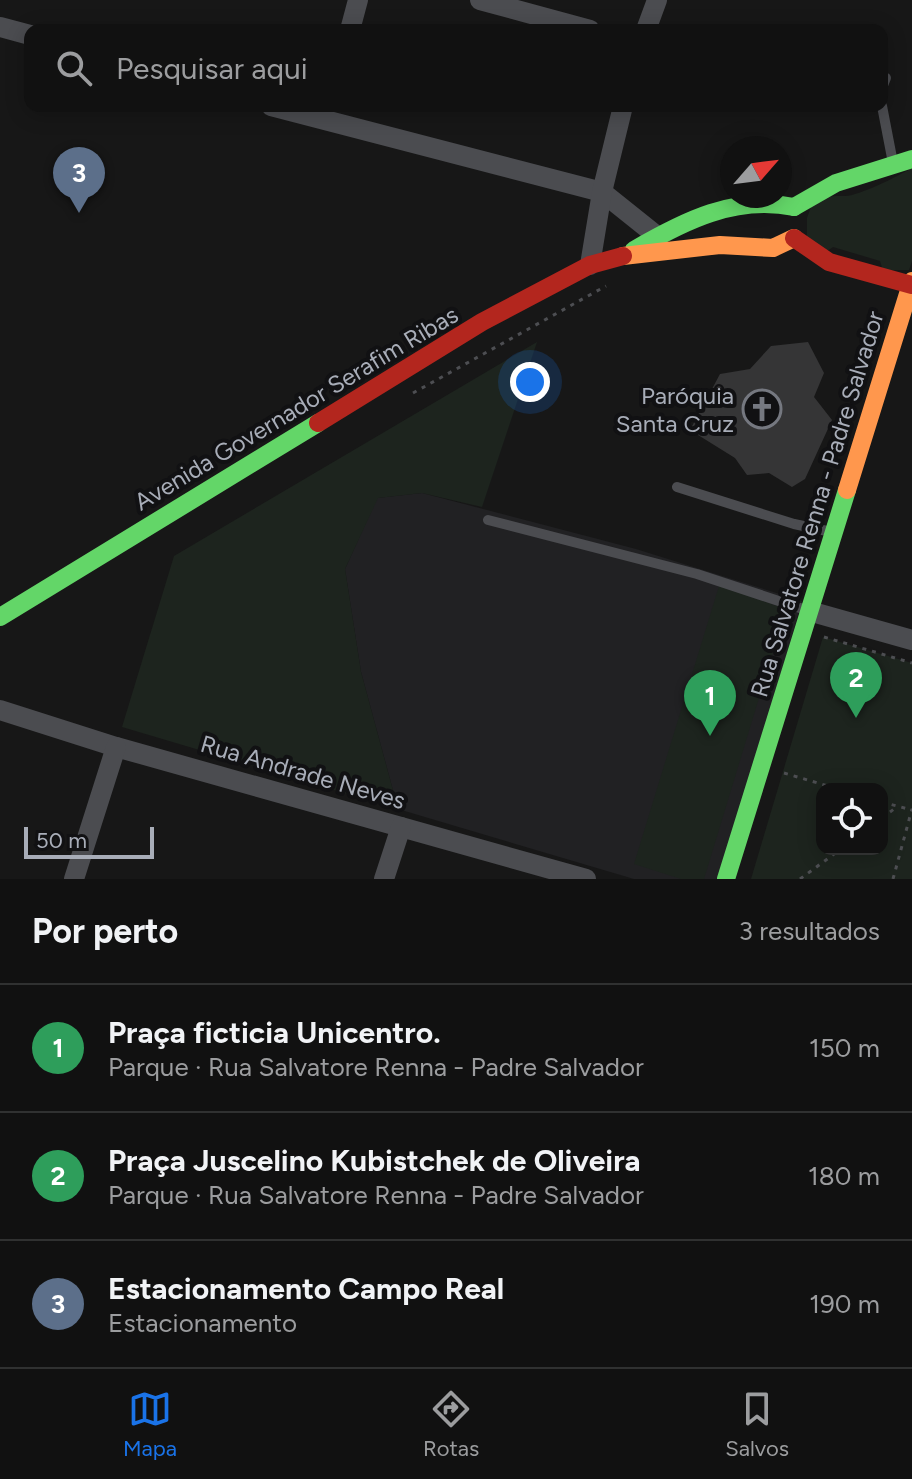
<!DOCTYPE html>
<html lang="pt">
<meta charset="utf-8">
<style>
:root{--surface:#111;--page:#1a1a1a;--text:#f1f3f6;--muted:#9c9d9f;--line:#303131;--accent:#1a73e8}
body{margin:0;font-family:Figtree,sans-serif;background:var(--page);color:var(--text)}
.controls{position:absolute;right:24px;bottom:24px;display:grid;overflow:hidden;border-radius:16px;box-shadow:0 4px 20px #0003}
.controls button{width:72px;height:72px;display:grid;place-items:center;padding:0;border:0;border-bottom:2px solid var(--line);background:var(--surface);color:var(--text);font:40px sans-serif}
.compass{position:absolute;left:720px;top:136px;width:72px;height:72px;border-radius:50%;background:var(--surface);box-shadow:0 4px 20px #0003;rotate:62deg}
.scale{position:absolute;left:24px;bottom:20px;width:130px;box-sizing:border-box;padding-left:8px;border:4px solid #a8adb8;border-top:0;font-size:22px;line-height:28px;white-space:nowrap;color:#a8adb8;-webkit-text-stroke:6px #111113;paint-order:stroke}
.you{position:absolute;left:530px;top:382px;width:28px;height:28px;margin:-20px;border:6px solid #fff;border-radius:50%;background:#1a73e8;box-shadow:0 0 0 12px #1a73e833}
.badge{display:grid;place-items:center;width:52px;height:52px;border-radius:50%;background:var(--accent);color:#fff;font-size:26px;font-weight:700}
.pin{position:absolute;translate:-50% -66px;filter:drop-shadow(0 2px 4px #0008)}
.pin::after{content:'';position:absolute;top:42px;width:28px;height:24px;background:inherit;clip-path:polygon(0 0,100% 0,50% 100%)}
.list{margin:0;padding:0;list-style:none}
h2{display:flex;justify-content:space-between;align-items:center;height:104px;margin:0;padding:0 32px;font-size:34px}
h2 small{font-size:26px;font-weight:400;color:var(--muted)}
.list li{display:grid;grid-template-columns:52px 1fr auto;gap:24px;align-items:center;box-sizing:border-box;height:128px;padding:0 32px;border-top:2px solid var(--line)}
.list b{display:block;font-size:30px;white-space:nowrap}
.list p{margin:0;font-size:26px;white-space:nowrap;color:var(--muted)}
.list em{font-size:26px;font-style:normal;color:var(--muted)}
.icon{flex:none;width:44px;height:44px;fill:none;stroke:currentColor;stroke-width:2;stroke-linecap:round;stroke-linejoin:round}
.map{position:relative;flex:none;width:912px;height:879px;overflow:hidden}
.search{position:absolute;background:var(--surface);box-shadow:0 4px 20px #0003;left:24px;right:24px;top:24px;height:88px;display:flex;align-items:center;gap:20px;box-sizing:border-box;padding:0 28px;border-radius:16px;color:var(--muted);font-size:30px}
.sheet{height:488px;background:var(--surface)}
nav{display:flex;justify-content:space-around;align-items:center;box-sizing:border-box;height:112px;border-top:2px solid var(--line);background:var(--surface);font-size:22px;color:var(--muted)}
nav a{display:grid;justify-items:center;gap:4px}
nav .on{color:var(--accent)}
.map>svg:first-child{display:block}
</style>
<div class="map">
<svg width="912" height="879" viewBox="0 0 912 879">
<rect width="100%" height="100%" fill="#171717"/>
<polygon fill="#212123" points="422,493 636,549 802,601 722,879 634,879 398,809 361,672 345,569 377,498"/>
<g fill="#1d241e" fill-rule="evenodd">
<path d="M912 168V261L909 270H883L880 261 833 247 823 254 807 236V218L813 201C827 196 831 196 845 196 859 196 898 176 912 168Z"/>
<polygon points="537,342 482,507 422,493 378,498 345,569 361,672 398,809 122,727 174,556"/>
<polygon points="719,586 786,609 704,879 681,879 634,864"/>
<path d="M823 637 912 663V879H751ZM882 789V849H822V789Z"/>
</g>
<polygon fill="#353536" points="808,342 824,373 814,397 832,420 805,479 792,487 769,473 747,475 735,458 690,430 720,374 750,369 771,346"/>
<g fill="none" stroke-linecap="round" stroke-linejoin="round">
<g stroke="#4d4e52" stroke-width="3" stroke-dasharray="4 6" stroke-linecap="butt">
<polyline points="413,393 606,286"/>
<polyline points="824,637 912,663"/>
<polyline points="784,773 838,789"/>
<polyline points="882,802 912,810"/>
<polyline points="882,818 898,806"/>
<polyline points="800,879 841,849"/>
<polyline points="893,879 912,809"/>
</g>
<g stroke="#4b4c50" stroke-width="10">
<polyline points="882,88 886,78"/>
<polyline points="882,106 893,163"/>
<polyline points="677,487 794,524 832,532"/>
<polyline points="488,520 697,574 809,611"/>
</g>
<g stroke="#4b4c50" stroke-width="20">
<polyline points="480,0 590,30"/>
<polyline points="0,27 30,35"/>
<polyline points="350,30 358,0"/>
<polyline points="646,30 657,0"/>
<polyline points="271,106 602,192 657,236"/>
<polyline points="590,265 602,192 623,106"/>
<polyline points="809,611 912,640"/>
<polyline points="0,710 116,747 586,879"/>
<polyline points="74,879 116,747"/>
<polyline points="384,879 401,827"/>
</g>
<g stroke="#63d668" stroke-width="18">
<polyline points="794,207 836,183 912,159"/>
<path d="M634 250C684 221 735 195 794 207"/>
<polyline points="0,617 318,423"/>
<polyline points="726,879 847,490"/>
</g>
<g stroke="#ff974d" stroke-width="18">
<polyline points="623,256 720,245 773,248 794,238"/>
<polyline points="847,490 912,281"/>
</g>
<g stroke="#b3261e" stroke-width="18">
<polyline points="794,238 829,262 912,285"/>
<polyline points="318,423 482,322 590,265 623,256"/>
</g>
</g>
<defs>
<symbol id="church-ring" viewBox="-11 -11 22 22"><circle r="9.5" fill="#111113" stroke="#757880" stroke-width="1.5"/><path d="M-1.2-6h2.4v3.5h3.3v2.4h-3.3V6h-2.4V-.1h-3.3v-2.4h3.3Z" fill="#757880"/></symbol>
</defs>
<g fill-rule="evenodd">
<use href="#church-ring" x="740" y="387" width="44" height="44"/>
</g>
<g text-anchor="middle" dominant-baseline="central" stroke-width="8" stroke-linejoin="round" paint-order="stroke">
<g font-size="24" fill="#a8adb8" stroke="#111113" text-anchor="end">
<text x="734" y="395">Paróquia<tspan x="734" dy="28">Santa Cruz</tspan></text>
</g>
<g font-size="24" fill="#a8adb8" stroke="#111113">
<text transform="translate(296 408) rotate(-31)">Avenida Governador Serafim Ribas</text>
<text transform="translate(817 504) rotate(-73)">Rua Salvatore Renna - Padre Salvador</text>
<text transform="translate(303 772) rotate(16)">Rua Andrade Neves</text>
</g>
</g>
</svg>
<div class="controls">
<button><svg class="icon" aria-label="locate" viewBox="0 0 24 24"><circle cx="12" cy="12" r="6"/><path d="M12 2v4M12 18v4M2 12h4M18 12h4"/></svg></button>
</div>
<svg class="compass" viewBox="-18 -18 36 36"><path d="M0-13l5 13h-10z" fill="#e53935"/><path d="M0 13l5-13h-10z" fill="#9c9d9f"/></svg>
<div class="scale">50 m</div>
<div class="you"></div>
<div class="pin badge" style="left:710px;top:736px;background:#2e9e5b">1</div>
<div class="pin badge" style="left:856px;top:718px;background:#2e9e5b">2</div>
<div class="pin badge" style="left:79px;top:213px;background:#5c6f8a">3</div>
<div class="search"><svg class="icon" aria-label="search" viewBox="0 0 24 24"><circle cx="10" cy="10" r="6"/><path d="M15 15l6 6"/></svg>Pesquisar aqui</div>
</div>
<section class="sheet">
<h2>Por perto<small>3 resultados</small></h2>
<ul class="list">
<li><span class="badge" style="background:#2e9e5b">1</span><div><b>Praça ficticia Unicentro.</b><p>Parque · Rua Salvatore Renna - Padre Salvador</p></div><em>150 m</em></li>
<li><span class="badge" style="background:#2e9e5b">2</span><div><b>Praça Juscelino Kubistchek de Oliveira</b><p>Parque · Rua Salvatore Renna - Padre Salvador</p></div><em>180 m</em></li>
<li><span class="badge" style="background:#5c6f8a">3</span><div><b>Estacionamento Campo Real</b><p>Estacionamento</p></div><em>190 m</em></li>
</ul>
</section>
<nav>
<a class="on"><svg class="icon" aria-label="map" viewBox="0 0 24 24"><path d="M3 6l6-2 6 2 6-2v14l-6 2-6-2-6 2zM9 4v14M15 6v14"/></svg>Mapa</a>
<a><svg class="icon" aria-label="directions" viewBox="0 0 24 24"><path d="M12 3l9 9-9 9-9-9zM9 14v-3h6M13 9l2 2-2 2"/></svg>Rotas</a>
<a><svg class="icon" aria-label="saved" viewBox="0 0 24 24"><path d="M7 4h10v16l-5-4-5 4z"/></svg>Salvos</a>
</nav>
